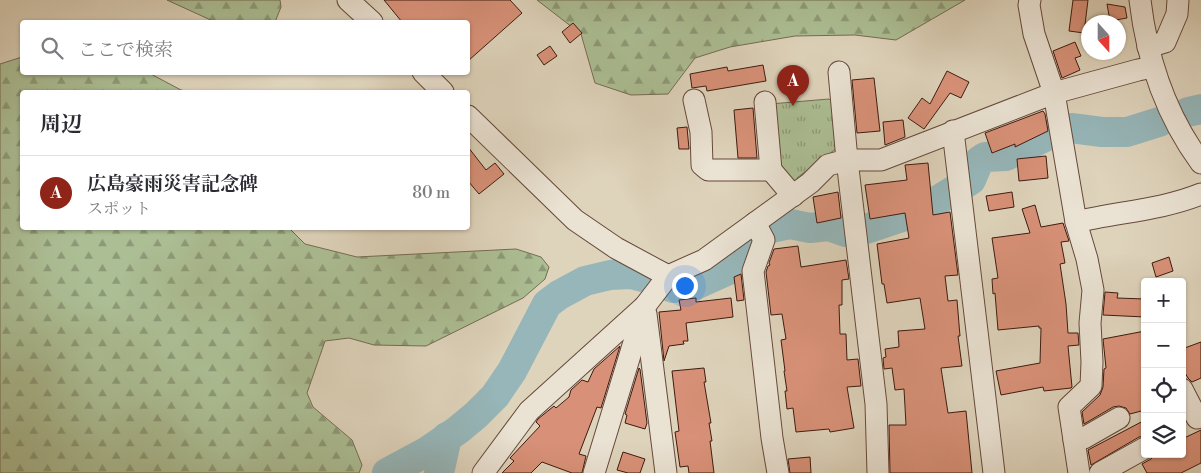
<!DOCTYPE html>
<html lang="ja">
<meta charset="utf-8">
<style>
:root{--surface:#fff;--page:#f2f2f3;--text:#2b2b33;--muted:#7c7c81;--line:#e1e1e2;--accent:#8f2418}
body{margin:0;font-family:"Libre Bodoni","Noto Serif JP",serif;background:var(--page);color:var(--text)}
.controls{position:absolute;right:15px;bottom:15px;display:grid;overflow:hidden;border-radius:5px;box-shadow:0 1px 4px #0004}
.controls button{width:45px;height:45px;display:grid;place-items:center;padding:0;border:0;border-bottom:1px solid var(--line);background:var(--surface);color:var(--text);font:25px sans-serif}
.compass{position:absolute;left:1081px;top:15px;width:45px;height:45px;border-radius:50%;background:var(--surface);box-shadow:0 1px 4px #0004;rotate:159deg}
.you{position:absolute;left:684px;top:285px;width:18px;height:18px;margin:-12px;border:4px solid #fff;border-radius:50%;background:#1a73e8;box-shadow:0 0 0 8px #1a73e833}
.badge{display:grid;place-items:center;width:32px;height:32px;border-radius:50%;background:var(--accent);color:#fff;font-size:16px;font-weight:700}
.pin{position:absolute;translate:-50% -41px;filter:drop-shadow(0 1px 2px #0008)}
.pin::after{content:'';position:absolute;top:26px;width:18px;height:15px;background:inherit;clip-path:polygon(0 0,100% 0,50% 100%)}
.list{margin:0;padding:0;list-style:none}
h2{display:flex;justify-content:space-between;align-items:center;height:65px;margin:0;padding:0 20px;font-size:21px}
h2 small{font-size:16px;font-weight:400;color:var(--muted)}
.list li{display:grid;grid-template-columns:32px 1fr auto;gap:15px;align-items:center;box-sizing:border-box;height:75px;padding:0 20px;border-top:1px solid var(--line)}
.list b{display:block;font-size:19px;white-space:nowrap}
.list p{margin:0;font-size:16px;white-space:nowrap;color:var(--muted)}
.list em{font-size:16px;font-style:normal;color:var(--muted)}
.icon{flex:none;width:28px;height:28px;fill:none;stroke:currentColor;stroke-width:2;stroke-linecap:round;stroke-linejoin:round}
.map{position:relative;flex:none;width:1201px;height:473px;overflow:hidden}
.search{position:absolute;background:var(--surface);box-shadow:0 1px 4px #0004;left:20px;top:20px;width:450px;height:55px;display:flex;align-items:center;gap:12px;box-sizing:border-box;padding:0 18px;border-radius:5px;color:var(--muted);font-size:19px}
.panel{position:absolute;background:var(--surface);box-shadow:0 1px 4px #0004;left:20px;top:90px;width:450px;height:140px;border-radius:5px}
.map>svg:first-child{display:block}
</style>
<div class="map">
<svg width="1201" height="473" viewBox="0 0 1201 473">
<defs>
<pattern id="grass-tufts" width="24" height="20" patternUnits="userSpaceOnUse" patternTransform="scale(1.25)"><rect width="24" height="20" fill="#acbe94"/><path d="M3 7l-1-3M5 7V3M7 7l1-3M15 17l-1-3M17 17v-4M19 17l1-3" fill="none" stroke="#8d9a77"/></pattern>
<pattern id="forest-firs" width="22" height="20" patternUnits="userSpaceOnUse" patternTransform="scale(1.25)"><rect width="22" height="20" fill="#acbe94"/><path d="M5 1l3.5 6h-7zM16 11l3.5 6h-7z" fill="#8d9a77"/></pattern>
</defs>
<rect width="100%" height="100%" fill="#ded3bb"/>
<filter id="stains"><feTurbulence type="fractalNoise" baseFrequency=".004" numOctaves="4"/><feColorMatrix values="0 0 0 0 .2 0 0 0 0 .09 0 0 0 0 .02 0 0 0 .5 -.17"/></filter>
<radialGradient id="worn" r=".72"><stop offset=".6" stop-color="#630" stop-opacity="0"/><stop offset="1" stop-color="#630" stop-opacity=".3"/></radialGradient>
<polygon fill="url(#grass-tufts)" stroke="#756c52" points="829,99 833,103 837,148 797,178 800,183 792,182 776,167 770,104"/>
<g fill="url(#forest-firs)" stroke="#756c52">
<polygon points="167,0 280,0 281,7 275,22 215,22"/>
<polygon points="537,0 965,0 896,40 855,35 795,36 730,47 695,58 668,94 631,95 595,83 581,34"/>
<polygon points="22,57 22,72 149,73 181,90 190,92 22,92 22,228 289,228 305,244 357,257 516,249 541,257 549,267 545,279 523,298 426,346 374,345 349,338 325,341 307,393 313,407 352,440 362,465 359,473 0,473 0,64"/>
</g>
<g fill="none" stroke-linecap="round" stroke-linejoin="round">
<g stroke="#96b6b9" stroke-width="30">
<polyline points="1188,112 1201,109"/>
<polyline points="387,473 426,452 458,430 476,415 495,396 512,371 547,304 559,295 585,281 610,275 631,274 650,279 673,288 693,286 735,267 740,262 748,244 753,236 771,228 790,224 810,228 829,226 846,232 866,229 920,211 971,180 979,161 985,157 1006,156 1055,132 1071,128 1102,132 1127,132 1159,122"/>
<polyline points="439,473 447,437"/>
</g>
</g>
<g fill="#d89178" stroke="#3e1b0f">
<polygon points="384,0 510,0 522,13 468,61 468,22 402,22"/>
<polygon points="1073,0 1088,0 1084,33 1069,31"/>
<polygon points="1107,4 1125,7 1127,18 1110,21"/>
<polygon points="573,23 582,33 570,43 562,32"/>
<polygon points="1075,42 1081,56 1075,58 1080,70 1062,78 1053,51"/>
<polygon points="550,46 557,56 544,65 537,55"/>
<polygon points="763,65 766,81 707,91 706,86 692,88 690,74 727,67 728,71"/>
<polygon points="947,71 969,82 961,98 950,93 924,129 908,118 922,98 930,104"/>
<polygon points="874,78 880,131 857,133 852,80"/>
<polygon points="753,108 757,158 738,158 734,110"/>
<polygon points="1043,111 1045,114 1048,131 1015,147 1015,144 992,153 985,133"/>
<polygon points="903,120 905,137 885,145 883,122"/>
<polygon points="687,127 689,149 679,149 677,128"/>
<polygon points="468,147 486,170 495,163 504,174 479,194 468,181"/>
<polygon points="1046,156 1048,178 1019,181 1017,159"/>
<polygon points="928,163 933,215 950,212 958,275 945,276 948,301 957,300 960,336 958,336 962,366 941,368 948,413 966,411 972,473 890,473 889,425 906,425 904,389 895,390 892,368 884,369 883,358 886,357 885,349 899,347 898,331 925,329 920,298 887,303 884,284 882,284 877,244 909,238 905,213 870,219 865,185 907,180 905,165"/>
<polygon points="838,192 841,218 817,223 813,197"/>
<polygon points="1012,192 1014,207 989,211 986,196"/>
<polygon points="1035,205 1041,227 1063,223 1069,241 1061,242 1065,263 1060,264 1066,304 1068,333 1078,333 1079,345 1068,346 1072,387 1071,388 1044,391 1043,387 1001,395 996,371 1040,363 1041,328 1039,328 1039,326 998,330 995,293 993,294 992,279 998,278 992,238 1030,233 1022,209"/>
<polygon points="798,246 801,267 846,260 849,279 842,280 842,305 839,305 840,334 846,334 847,360 858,359 861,386 847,387 854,428 830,432 829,429 796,432 793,408 787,409 785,391 787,391 784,371 785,371 781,340 786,339 782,314 771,315 766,272 768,266 770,265 769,263 774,249"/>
<polygon points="1169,257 1173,271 1156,277 1152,263"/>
<polygon points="741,274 744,300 737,301 734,277"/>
<polygon points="1105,292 1118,293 1117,298 1145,299 1145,317 1103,315"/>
<polygon points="696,298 696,302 731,298 733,317 686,323 688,341 683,341 684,344 669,346 664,361 659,312 681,310 679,300"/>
<polygon points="1145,331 1145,410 1130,414 1126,408 1119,406 1113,407 1084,424 1082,412 1100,395 1103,387 1104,369 1106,368 1103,339"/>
<polygon points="1201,342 1201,378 1192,382 1188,378 1182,368 1182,349"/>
<polygon points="620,346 601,408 597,407 579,454 586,456 582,473 572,473 542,462 531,473 502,473 514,461 510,458 540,426 536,422 538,419 554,406 556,408 569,397 571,390 582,380 588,382 594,369"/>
<polygon points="639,368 640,369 647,423 645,429 625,423 627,415 625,414"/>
<polygon points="704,368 706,382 704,382 711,423 709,423 712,441 710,441 714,473 689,473 688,466 680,467 675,432 679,431 672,371"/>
<polygon points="1145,420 1145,436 1139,437 1091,465 1088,450"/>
<polygon points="1201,430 1201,463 1181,473 1147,473 1142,464 1151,459 1156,454 1182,454 1182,439"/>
<polygon points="623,452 645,459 640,473 628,473 617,470"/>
<polygon points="810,457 811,473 790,473 788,459"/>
</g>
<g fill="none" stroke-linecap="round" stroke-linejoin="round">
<defs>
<g id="minor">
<polyline points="348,0 372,22"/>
<polyline points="1030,0 1029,5 1034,34 1054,93 1076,222 1087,259 1093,290 1090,323 1092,362 1091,386 1069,407 1079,473"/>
<path d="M1140 0C1147 60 1165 114 1201 163"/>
<polyline points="1148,47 1165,42 1177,14 1178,0"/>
<polyline points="423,72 443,92"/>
<polyline points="839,72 847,160 876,404 878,473"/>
<polyline points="694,100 701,132 702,165 708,170 771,170"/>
<polyline points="765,102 771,170 793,196"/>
<polyline points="468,116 575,220 616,248 668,276"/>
<polyline points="953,131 994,473"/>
<path d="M1076 222C1117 212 1162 210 1201 194"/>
<polyline points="755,223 764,240 753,271 772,438 778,473"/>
<polyline points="646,314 666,473"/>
<polyline points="1182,389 1197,418"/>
<polyline points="1074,440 1084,438 1119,418"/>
<polyline points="483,473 529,411 645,306 668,276 704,260 810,183 828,165 847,160 881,160 1054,93 1138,70 1153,67"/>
<polyline points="594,473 645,306"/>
<polyline points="1100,473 1145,448"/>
</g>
</defs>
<use href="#minor" stroke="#66493a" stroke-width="23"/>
<use href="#minor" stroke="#eae2d3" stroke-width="21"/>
</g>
<rect width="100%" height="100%" filter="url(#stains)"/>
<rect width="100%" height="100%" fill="url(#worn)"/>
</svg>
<div class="controls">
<button>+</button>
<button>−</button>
<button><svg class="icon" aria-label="locate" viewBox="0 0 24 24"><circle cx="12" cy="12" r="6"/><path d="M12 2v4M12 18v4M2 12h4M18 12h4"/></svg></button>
<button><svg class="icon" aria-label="layers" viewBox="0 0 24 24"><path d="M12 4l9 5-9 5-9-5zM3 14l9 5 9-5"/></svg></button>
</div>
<svg class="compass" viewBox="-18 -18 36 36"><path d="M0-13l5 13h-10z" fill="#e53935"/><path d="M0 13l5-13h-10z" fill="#7c7c81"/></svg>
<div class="you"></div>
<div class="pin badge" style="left:793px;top:106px">A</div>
<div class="search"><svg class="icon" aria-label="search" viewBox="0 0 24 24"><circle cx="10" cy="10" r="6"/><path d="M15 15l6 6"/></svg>ここで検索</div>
<section class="panel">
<h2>周辺<small></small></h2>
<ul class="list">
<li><span class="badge">A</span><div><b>広島豪雨災害記念碑</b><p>スポット</p></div><em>80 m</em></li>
</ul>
</section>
</div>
